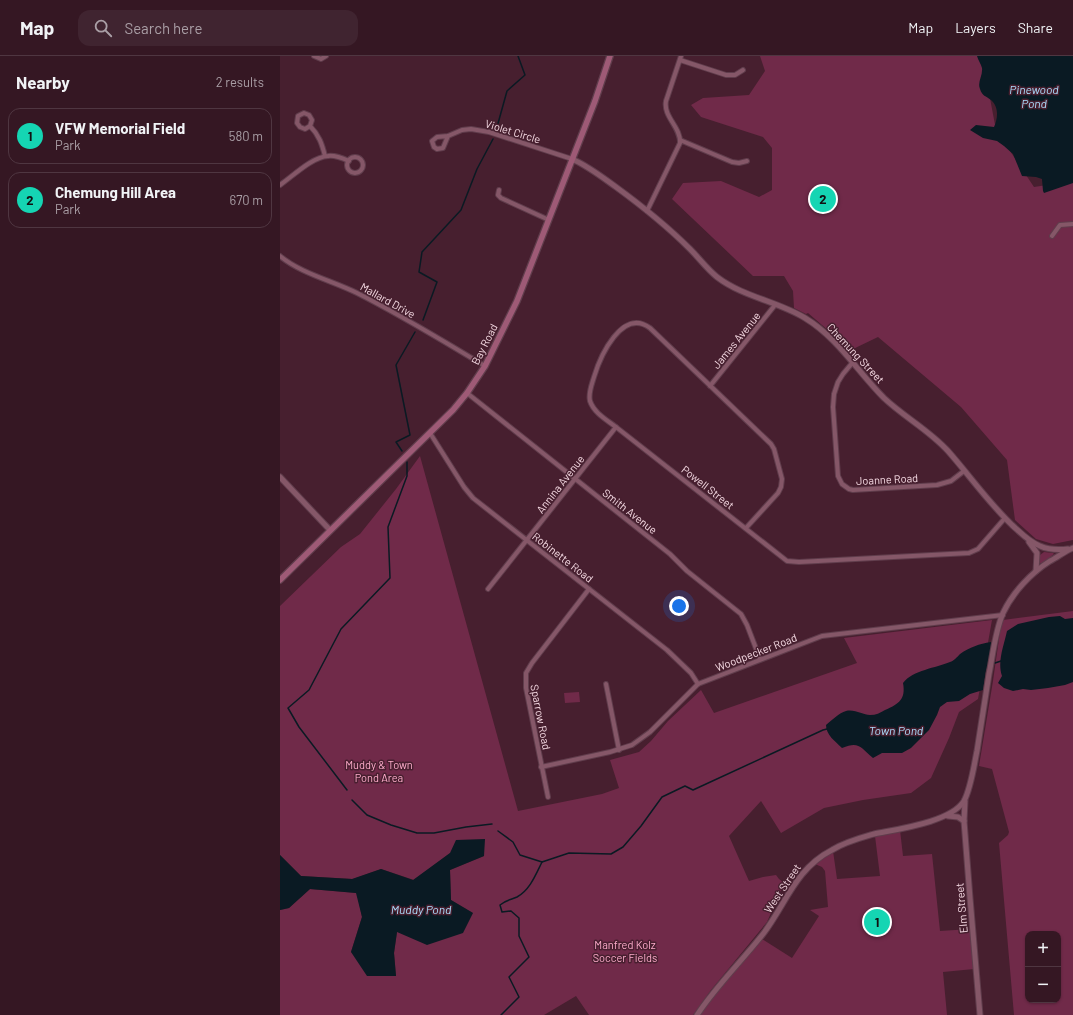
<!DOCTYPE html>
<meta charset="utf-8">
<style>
:root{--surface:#351723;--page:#402430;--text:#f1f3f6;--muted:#aa9fa6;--line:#4f3641;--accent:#15d5b3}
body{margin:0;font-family:Barlow,sans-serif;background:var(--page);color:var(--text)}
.controls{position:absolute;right:12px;bottom:12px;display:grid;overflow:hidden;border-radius:8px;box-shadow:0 1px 3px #0004}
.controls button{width:36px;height:36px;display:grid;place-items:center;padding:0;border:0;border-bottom:1px solid var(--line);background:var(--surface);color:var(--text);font:20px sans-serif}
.you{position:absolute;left:399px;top:550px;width:14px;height:14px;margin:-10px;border:3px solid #fff;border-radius:50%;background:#1a73e8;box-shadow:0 0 0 6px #1a73e833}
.badge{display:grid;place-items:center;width:26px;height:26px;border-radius:50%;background:var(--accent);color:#111;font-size:13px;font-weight:700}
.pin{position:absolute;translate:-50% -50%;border:2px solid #fff;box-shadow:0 1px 4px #0006}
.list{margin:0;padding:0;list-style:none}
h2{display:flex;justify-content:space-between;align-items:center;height:52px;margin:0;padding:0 16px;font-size:17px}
h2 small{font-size:13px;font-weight:400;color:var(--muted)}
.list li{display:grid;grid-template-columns:26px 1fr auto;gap:12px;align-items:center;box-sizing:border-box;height:56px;margin:0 8px 8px;padding:0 8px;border:1px solid var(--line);border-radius:12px}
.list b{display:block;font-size:15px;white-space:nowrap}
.list p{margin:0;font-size:13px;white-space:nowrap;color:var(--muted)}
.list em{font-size:13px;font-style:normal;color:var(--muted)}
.icon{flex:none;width:22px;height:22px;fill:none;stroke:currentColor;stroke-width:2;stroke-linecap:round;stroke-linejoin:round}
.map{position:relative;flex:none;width:793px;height:959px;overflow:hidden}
header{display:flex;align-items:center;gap:24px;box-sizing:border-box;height:56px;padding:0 20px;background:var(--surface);border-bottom:1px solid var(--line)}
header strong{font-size:19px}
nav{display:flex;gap:22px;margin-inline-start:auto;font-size:14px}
.search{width:280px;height:36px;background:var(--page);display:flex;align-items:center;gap:10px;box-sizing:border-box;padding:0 14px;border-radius:12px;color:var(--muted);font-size:15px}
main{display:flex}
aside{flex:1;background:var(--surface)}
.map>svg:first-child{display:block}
</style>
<header>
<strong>Map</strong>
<div class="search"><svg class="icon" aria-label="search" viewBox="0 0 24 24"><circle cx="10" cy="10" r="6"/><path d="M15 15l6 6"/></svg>Search here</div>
<nav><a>Map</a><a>Layers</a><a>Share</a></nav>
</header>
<main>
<aside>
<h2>Nearby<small>2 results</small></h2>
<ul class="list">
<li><span class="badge">1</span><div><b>VFW Memorial Field</b><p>Park</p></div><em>580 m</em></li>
<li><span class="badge">2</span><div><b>Chemung Hill Area</b><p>Park</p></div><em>670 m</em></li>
</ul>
</aside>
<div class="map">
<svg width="793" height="959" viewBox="0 0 793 959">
<rect width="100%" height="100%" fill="#471f2f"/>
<g fill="#702a49" fill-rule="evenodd">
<polygon points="480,0 702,0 716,74 754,131 793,125 793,484 773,488 756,483 735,464 727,404 681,351 598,281 571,294 528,257 526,258 514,252 513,235 504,220 473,220 392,143 403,127 441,125 479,141 492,134 492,92 483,81 421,61 411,49 423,42 469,39 485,15"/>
<polygon points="140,400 238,755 322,738 339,732 330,704 359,696 371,685 388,665 421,634 434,657 577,607 564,582 712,564 698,643 679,656 669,682 651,722 631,737 583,744 544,752 501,777 481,745 449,780 469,825 483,821 496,819 499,823 504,827 487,866 431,934 413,959 309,959 296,940 264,959 0,959 0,854 9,852 30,833 77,837 82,861 71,896 116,920 114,897 117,876 193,857 171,844 170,814 204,800 170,797 134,824 101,813 73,823 21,820 0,799 0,550 61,491 80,478 116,433"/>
<polygon points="764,496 773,497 774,498 763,507 759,507 760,499"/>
<path d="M793 555V959H734L719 787 728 779 729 776 712 713 699 710 713 625 721 569 723 564ZM748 878H778V944H748Z"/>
<polygon points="299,636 300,646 285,647 284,637"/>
<polygon points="620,774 623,800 652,798 660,875 691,873 694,913 663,916 667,959 420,959 429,945 482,883 512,902 539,860 530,854 548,851 545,815 542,811 535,808 553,795 557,823 600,820 595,780"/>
</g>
<g fill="#0a1a23">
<path d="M697 0H793V127L764 137 763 135 762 123 756 121 742 120 733 98 724 90 717 85 703 82 690 74 696 69 714 71C718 62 719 51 711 44 706 40 702 40 700 33 697 26 703 20 702 12 701 8 698 4 697 0Z"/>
<path d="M780 560 785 563 793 562V626L785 629 768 632 751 634 743 633 733 635 724 632 718 627 722 620C717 606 724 589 727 575L738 568 769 561Z"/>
<path d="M711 586 710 606 706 614 703 634 690 638 679 645 667 646 660 651 657 659 649 674 631 692 622 697H602L593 702C580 691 579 685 562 692 555 685 546 679 546 669 552 664 559 657 566 655 575 653 583 659 590 659 596 659 600 657 605 654 619 648 626 643 623 627 633 614 656 612 670 606 674 605 677 601 680 598 690 591 699 588 711 586Z"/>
<polygon points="205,783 204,800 170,814 171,844 193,857 183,877 147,889 117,876 114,897 116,920 87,920 71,896 82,861 76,837 30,833 9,852 0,854 0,799 21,820 72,823 101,813 133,824 170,797 176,784"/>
</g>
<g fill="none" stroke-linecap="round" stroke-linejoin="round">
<g stroke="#0a1a23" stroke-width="1.5">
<polyline points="217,71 227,35 245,19 238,0"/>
<polyline points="143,264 157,226 139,216 142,196 181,154 197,113 213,83"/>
<polyline points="122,395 116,386 130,379 116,309 135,276"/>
<polyline points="715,607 721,605"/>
<polyline points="67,734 19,671 8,652 29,634 61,573 110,522 108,471 127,420 127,406"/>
<polyline points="72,744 87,759 111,769 137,777 154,777 186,771 212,768"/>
<polyline points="218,775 233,786 240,799 262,806 289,797 331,798 343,791 361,770 382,741 405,730 413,734 543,674 547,673"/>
<path d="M221 959 239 941 229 921 249 901 239 880V862L231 855 222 856 220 849C226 844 230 844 237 841 250 834 256 818 262 806"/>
</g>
<defs>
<g id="minor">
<polyline points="34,0 41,3 46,0"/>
<polyline points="400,4 446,19 455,19 463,14"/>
<path d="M30 70 32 64 29 59 24 57 18 60 17 67 20 71 25 73 30 70C39 79 42 88 45 100"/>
<polyline points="168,80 163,92 157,93 154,91 152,85 157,81 168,80 182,74 191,73 209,76 292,103"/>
<polyline points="400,84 452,106 459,107 467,105"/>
<circle cx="75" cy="109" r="8"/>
<path d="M0 129C13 120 32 101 48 100 55 99 62 102 69 105"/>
<polyline points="219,134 218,139 221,142 269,164"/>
<path d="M367 155 400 87C401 71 383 61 386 45L401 0"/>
<polyline points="772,180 780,169 793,168"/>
<path d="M0 200C20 217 53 225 77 237 121 259 163 285 205 310"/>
<polyline points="573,306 563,318 558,326 554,338 553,351 558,420 562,428 569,433 573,434 657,429 671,425 684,415"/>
<polyline points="430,330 495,249"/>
<polyline points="187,337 390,498 407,515 461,558 467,569 480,603"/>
<polyline points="150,377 184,431 193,442 387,594 411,617 418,628"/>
<path d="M466 472 498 437 501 431 502 423 494 393 491 388 370 272C342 251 320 301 314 321 312 328 308 337 310 345 314 357 327 364 336 371L507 505 519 506 689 497 698 493 725 462"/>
<polyline points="208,533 336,371"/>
<polyline points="326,628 339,694"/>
<polyline points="261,711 330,696 352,689 370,676 418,628 542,580 723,559"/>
<polyline points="268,741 246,632 246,617 252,607 309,533"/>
</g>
<g id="tertiary">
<path d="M292 103C308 110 322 121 336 131 362 150 387 170 410 193 419 202 427 213 437 221 463 241 497 245 525 262 558 282 577 315 604 342 624 361 649 374 668 395 690 420 708 446 732 469 740 476 749 486 760 490 769 494 779 494 788 493"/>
<polyline points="0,421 50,474"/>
<polyline points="749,486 757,497 756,515"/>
<polyline points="685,745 684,765 690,842 700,959"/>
<polyline points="668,760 678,761 684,765"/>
<path d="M417 959C436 930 461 906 483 878 506 848 515 813 552 794 565 786 580 782 594 778 618 773 671 766 684 745 691 732 694 709 697 695 701 669 705 643 709 618 713 598 715 576 723 557 733 536 751 517 770 505 778 501 785 495 793 492"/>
</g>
<polyline id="secondary" points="0,524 173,354 187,337 205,310 237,245 315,45 330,0"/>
</defs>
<use href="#minor" stroke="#603d4c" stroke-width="6"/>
<use href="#tertiary" stroke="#603d4c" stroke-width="7"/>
<use href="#secondary" stroke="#603d4c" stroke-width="8"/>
<use href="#minor" stroke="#855768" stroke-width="4"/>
<use href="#tertiary" stroke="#855768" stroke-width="5"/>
<use href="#secondary" stroke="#9e5a76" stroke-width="5.5"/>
</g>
<g text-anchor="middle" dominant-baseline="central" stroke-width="3" stroke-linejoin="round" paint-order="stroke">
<g font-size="11" fill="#f5dae3" stroke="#471f2f">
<text transform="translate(233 75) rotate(17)">Violet Circle</text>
<text transform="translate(108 244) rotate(29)">Mallard Drive</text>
<text transform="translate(456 284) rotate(-51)">James Avenue</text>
<text transform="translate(204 288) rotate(-63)">Bay Road</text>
<text transform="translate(576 297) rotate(47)">Chemung Street</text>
<text transform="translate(607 423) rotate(-3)">Joanne Road</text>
<text transform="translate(280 428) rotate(-52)">Annina Avenue</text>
<text transform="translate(428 431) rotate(38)">Powell Street</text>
<text transform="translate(350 455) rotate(38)">Smith Avenue</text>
<text transform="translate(283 501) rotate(38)">Robinette Road</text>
<text transform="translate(476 596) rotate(-21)">Woodpecker Road</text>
<text transform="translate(261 661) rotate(79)">Sparrow Road</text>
<text transform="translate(502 832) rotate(-56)">West Street</text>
<text transform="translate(681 852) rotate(-95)">Elm Street</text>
</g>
<g font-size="11" fill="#feaccb" stroke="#471f2f">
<text x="99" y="708">Muddy &amp; Town<tspan x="99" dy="13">Pond Area</tspan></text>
<text x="345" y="888">Manfred Kolz<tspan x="345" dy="13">Soccer Fields</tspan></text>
</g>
<g font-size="12" font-style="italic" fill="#abdffe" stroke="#471f2f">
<text x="754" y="33">Pinewood<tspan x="754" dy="14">Pond</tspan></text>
<text x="616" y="674">Town Pond</text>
<text x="141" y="853">Muddy Pond</text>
</g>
</g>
</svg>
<div class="controls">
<button>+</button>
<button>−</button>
</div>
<div class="you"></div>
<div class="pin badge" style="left:597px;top:866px">1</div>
<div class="pin badge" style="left:543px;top:143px">2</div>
</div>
</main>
